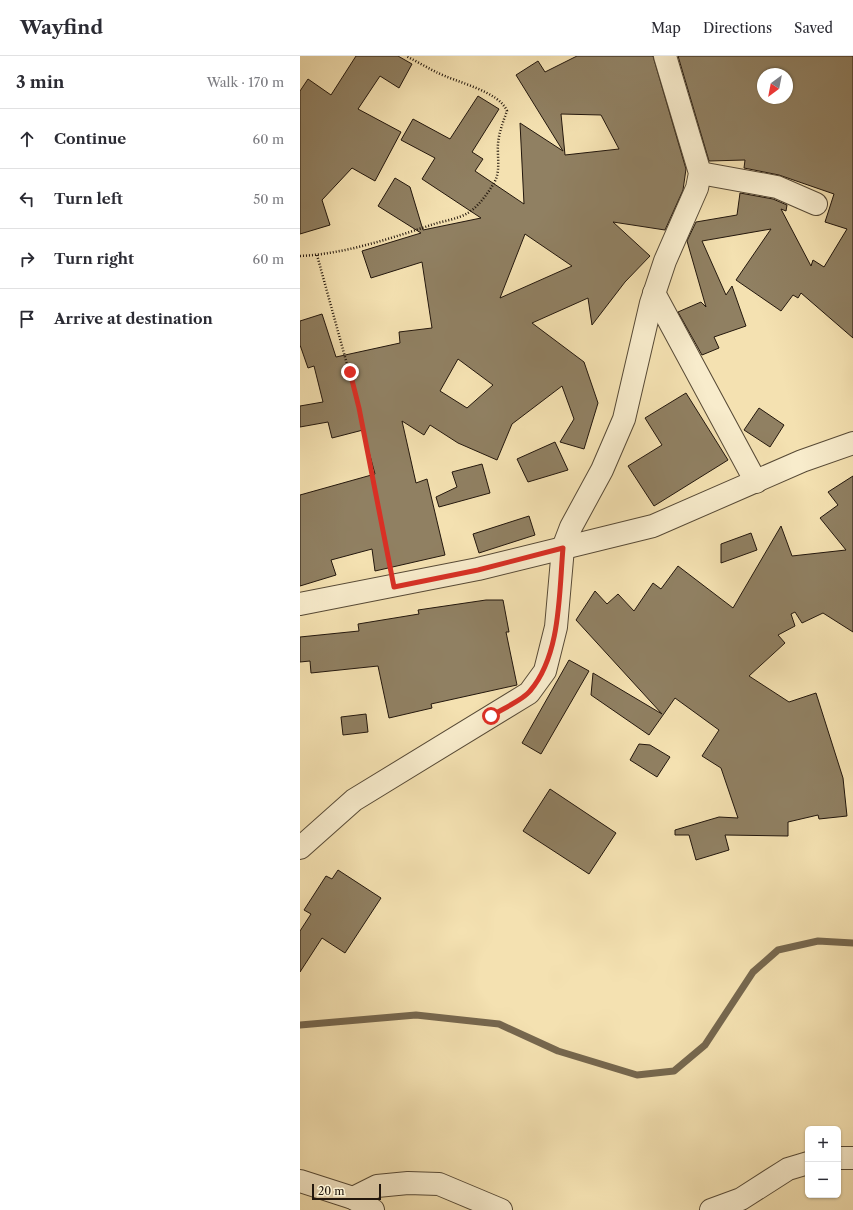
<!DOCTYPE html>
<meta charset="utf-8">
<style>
:root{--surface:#fff;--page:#f7f7f7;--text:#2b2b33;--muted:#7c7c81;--line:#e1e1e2}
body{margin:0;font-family:"Libre Caslon Text",serif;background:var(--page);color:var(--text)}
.controls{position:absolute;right:12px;bottom:12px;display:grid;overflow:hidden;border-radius:6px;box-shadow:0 1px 3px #0004}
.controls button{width:36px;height:36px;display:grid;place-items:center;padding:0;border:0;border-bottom:1px solid var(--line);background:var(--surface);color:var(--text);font:20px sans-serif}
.compass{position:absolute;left:457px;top:12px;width:36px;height:36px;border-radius:50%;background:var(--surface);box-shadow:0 1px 3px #0004;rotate:212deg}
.scale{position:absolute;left:12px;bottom:10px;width:69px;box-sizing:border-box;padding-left:4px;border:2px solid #23170d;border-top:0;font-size:11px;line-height:14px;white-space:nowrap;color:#23170d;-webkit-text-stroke:3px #f8eccc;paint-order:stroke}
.stop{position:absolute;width:12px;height:12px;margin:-9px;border:3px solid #d93025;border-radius:50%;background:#fff}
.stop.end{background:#d93025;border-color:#fff;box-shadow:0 1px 4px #0008}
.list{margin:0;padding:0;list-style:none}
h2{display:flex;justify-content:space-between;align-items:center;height:52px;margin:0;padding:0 16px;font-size:17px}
h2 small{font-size:13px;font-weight:400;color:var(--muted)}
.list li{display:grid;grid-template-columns:26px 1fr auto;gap:12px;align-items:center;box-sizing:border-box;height:60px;padding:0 16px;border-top:1px solid var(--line)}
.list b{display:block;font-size:15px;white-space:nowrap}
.list em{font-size:13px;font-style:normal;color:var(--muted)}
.icon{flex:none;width:22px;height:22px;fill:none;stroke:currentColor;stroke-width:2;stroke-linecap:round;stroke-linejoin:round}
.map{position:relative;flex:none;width:553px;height:1154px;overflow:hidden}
header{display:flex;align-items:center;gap:24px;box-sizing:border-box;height:56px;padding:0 20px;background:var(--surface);border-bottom:1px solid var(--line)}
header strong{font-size:19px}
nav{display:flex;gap:22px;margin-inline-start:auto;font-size:14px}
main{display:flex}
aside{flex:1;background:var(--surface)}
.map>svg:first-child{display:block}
</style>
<header>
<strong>Wayfind</strong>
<nav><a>Map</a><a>Directions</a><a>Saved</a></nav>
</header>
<main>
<aside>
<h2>3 min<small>Walk · 170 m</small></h2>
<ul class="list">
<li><svg class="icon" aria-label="ahead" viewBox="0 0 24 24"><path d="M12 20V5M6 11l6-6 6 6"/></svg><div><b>Continue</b></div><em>60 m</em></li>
<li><svg class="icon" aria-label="left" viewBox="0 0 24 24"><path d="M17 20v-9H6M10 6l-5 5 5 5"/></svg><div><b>Turn left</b></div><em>50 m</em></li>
<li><svg class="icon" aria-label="right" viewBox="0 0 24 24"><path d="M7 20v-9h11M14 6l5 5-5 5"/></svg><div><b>Turn right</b></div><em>60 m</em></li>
<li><svg class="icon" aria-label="arrive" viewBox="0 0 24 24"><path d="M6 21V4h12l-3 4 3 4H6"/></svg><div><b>Arrive at destination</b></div></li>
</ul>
</aside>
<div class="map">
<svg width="553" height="1154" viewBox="0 0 553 1154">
<rect width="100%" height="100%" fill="#f4e1b1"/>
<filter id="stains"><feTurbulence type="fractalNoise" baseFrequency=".005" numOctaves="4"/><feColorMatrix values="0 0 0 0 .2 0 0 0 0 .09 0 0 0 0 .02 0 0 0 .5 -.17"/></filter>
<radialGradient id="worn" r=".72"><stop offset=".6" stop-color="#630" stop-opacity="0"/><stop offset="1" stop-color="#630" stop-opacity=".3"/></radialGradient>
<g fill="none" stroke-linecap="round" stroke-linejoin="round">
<polyline stroke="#76674e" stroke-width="7" points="0,969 116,959 199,968 258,995 337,1019 374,1015 405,989 453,916 478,894 518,885 553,887"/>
</g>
<g fill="#908062" stroke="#23170d" fill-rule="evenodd">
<polygon points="56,0 98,0 112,8 99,32 80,20 58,53 101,76 75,125 52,112 22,144 30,169 0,178 0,35 8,23 31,39"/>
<path d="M277 0H353L386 113 383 134 365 174 313 166 350 200 325 226 292 269 288 242 232 267 284 306 298 347 284 393 260 386 274 363 262 330 212 368 197 404 158 387 130 369 124 379 102 365 116 427 127 423 145 499 75 515 72 493 31 504 36 519 0 530V439L75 418 63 374 32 382 28 366 0 371V350L23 346 14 310 8 312 0 289V265L22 258 36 301 100 287 99 276 132 272 122 206 71 222 62 195 121 177 78 150 95 122 110 131 123 174 181 162 122 123 135 102 101 84 113 63 150 83 178 40 199 53 172 96 183 103 175 115 224 148 220 67 263 95 216 19 238 5 245 16ZM261 58 301 59 319 93 265 99ZM225 178 272 210 200 242ZM158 303 193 329 167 352 140 335Z"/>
<path d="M378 0H553V282L501 237 498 242 493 239 481 255 436 224 471 173 402 185 426 239 432 230 446 270 414 281 419 292 402 299 378 256 401 246 406 251 387 185 396 166 437 159 440 137 473 143 487 149 486 155 481 153 511 210 513 204 524 211 547 173 525 166 534 138 479 119 444 112 445 104 409 105ZM463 18H487V42H463Z"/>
<polygon points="386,337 428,404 354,450 328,410 362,389 345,362"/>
<polygon points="459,352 484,369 470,391 444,374"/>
<polygon points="255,386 268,414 228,426 217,403"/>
<polygon points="182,408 190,437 139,451 136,441 157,431 152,416"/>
<polygon points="553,420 553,576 523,557 502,567 495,556 491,558 495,570 478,579 485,587 449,620 489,646 516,637 543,722 547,760 519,763 518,759 488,766 488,780 425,779 429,794 396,804 389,779 375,779 375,774 419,761 438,762 421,712 402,700 419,674 375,642 349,679 291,639 293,617 362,658 276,564 295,535 307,548 318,538 334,555 353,527 361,533 378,510 433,552 481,470 492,500 546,494 520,462 538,449 528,436"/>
<polygon points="229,460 235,479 179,497 173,478"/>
<polygon points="451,477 457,494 421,507 421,488"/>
<polygon points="186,544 203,544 209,576 206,576 217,629 131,648 132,652 89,662 78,610 11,617 10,605 0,606 0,581 59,575 58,568 119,558 118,554"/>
<polygon points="269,604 289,615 241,698 222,687"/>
<polygon points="66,658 68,676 43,679 41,661"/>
<polygon points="339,688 350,689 370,701 357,721 330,704"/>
<polygon points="250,733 316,777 289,818 223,775"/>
<polygon points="38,814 81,842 45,897 22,882 0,916 0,875 11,858 4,854 26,820 32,823"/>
</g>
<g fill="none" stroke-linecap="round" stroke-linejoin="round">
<defs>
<g id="minor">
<polyline points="400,117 477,131 516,148"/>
<polyline points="354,237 456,426"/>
<polyline points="0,548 178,513 353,470 502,405 553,387"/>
<polyline points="0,792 54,744 229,637 245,615 256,571 263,492 271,471 302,414 324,363 351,247 365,205 397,132 400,117 365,0"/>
<polyline points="538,1102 553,1102"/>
<polyline points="0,1125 53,1142 73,1154"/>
<polyline points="53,1142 77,1130 108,1127 139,1128 201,1154"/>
<polyline points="411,1154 441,1143 488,1113 508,1107"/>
</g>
</defs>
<use href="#minor" stroke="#574a36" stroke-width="24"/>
<g stroke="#23170d" stroke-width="2.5" stroke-dasharray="1 2" stroke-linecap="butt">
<polyline points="17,199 59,352 90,508"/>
<path d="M0 200C44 198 89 183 131 169 143 165 158 163 168 157 179 150 188 137 194 127 201 115 197 100 198 88 199 76 203 66 207 55 199 35 155 26 136 16 126 11 116 5 106 0"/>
</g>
<use href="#minor" stroke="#f8eccc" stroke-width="22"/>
</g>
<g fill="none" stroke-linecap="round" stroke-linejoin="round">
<path stroke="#d93025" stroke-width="5" d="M50 316 59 352 94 531 178 514 263 492C259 537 261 599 230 635 223 644 202 653 191 660"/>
</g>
<rect width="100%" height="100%" filter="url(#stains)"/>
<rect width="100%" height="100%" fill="url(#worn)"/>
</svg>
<div class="controls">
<button>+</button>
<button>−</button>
</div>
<svg class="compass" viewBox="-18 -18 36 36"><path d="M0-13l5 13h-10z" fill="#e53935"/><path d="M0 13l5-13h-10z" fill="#7c7c81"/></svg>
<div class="scale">20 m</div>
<div class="stop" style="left:191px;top:660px"></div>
<div class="stop end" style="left:50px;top:316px"></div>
</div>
</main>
